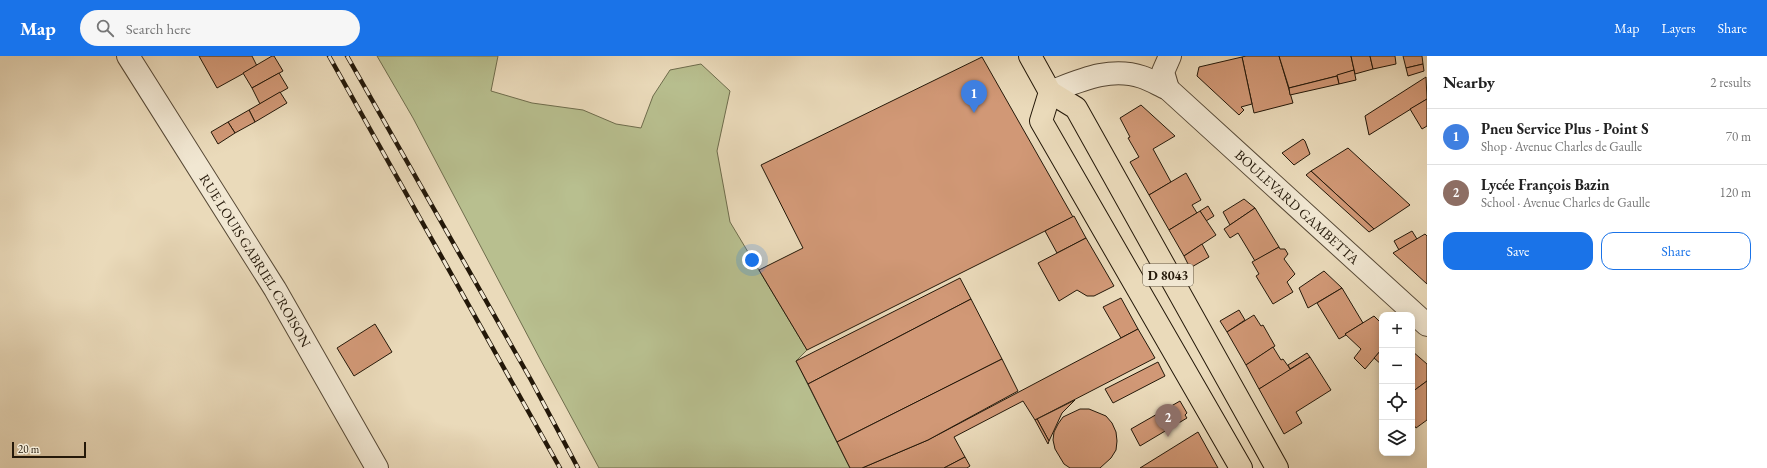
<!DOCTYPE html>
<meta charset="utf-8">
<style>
:root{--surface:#fff;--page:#f6f6f6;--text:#222;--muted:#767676;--line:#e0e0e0;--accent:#1a73e8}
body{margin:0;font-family:"EB Garamond",serif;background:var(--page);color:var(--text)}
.controls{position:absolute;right:12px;bottom:12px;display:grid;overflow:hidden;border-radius:8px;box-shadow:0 2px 10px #0003}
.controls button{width:36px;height:36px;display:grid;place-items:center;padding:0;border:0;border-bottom:1px solid var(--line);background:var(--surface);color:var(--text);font:20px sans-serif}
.scale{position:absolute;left:12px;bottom:10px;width:74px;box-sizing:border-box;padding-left:4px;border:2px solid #241809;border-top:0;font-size:11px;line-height:14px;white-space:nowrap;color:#241809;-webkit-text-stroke:3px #f1e7d2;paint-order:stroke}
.you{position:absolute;left:752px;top:204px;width:14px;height:14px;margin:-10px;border:3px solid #fff;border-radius:50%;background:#1a73e8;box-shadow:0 0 0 6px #1a73e833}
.badge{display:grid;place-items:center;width:26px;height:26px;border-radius:50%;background:var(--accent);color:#fff;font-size:13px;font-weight:700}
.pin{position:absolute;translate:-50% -33px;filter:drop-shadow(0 1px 2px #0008)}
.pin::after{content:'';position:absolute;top:21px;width:14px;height:12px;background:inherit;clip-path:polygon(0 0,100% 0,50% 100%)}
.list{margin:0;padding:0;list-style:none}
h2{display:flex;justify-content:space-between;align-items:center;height:52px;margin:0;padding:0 16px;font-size:17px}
h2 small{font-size:13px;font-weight:400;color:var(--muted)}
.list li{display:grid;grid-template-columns:26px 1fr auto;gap:12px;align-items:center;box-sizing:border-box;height:56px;padding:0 16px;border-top:1px solid var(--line)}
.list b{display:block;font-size:15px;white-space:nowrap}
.list p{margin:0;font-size:13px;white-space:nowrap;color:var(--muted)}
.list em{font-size:13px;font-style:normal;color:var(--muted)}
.actions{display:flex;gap:8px;padding:12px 16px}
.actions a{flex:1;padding:9px 0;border:1px solid var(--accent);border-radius:12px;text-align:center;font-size:14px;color:var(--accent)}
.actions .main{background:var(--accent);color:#fff}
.icon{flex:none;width:22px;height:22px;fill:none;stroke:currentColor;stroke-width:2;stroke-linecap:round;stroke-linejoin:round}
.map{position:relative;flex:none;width:1427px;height:412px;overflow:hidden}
header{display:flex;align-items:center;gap:24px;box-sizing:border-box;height:56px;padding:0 20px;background:var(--accent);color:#fff}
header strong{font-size:19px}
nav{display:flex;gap:22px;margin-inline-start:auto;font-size:14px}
.search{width:280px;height:36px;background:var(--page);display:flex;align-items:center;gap:10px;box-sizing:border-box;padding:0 14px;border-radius:22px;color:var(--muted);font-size:15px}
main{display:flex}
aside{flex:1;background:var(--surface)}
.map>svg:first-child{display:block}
</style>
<header>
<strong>Map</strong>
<div class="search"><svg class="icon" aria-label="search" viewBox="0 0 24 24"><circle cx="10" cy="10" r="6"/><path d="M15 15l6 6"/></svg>Search here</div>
<nav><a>Map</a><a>Layers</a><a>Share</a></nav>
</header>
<main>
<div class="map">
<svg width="1427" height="412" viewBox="0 0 1427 412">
<rect width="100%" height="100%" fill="#eadaba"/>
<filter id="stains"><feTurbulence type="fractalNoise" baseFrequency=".005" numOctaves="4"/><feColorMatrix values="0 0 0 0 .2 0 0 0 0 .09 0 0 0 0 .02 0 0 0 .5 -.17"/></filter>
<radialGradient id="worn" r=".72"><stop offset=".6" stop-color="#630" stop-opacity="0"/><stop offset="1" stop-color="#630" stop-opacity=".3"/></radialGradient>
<polygon fill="#b8bf8f" stroke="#6e6c4c" points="377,0 498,0 491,35 532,47 583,54 616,68 641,72 653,40 670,14 701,8 730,35 717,95 730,166 807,294 796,305 850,412 599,412 540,303 413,62"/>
<g fill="#d19876" stroke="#241809">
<polygon points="199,0 252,0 257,10 217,32"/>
<polygon points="272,0 274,0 283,15 252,32 243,17"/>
<polygon points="1246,0 1279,0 1293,47 1254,57 1242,1"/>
<polygon points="1279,0 1351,0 1354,14 1337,20 1289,32"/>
<polygon points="1351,0 1370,0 1373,13 1355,18"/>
<polygon points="1370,0 1395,0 1396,8 1373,13"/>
<polygon points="1403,0 1422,0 1423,8 1406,12"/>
<polygon points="982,1 1073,161 807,294 759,214 803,192 761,109"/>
<polygon points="1242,1 1252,48 1241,51 1244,54 1239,59 1197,20 1199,11"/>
<polygon points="1423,8 1424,15 1408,20 1406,12"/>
<polygon points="1354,14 1356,24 1339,28 1337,19"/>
<polygon points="279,17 288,32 260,48 252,32"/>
<polygon points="1337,20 1339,28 1290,39 1289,32"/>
<polygon points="1426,21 1427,43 1369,79 1365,60"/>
<polygon points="280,36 287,47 255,66 249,54"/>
<polygon points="1427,43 1427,70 1422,73 1410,53"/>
<polygon points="1141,49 1175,80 1153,93 1171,126 1149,139 1130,106 1139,101 1128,82 1130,81 1120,62"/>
<polygon points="249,54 255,66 235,77 228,66"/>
<polygon points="228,66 235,77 218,88 211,76"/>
<polygon points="1303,83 1305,85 1310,98 1294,109 1282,97"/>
<polygon points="1348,92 1410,149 1374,173 1311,115"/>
<polygon points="1311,115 1374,173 1369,176 1306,119"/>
<polygon points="1186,117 1201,144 1192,149 1197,157 1169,174 1149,139"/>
<polygon points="1244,143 1255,152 1230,169 1223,156"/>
<polygon points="1208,150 1214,160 1206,165 1200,155"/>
<polygon points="1255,152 1279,191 1255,205 1238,177 1230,182 1224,173"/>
<polygon points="1200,155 1216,179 1184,200 1169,174"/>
<polygon points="1074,160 1086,182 1057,197 1045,175"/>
<polygon points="1412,175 1417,183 1399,194 1394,185"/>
<polygon points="1425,178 1427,180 1427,228 1393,197"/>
<polygon points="1086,182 1114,230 1094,240 1087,240 1077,234 1059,245 1038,207"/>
<polygon points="1202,188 1209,201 1190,212 1184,200"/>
<polygon points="1279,191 1280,193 1285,193 1288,198 1284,203 1295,218 1287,226 1293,236 1273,248 1256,220 1259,218 1252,206"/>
<polygon points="1324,215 1342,232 1308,252 1299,232"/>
<polygon points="960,222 971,243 808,328 796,305"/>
<polygon points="1342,232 1363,267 1345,278 1346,279 1339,283 1317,247"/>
<polygon points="1121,242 1138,273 1121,282 1103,251"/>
<polygon points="971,243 1002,303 837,386 808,328"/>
<polygon points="1239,254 1245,264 1227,276 1220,265"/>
<polygon points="1254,259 1261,270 1263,269 1275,290 1246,309 1227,276"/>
<polygon points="1374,260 1382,268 1382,293 1365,313 1354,302 1361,293 1345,278"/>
<polygon points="375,268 392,296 354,320 337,292"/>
<polygon points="1138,273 1155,302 1035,364 1023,345 954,381 965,401 944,412 862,412 928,384"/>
<polygon points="1273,291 1281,304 1283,303 1291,314 1259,333 1246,309"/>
<polygon points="1382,293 1382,309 1374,302"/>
<polygon points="1412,295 1427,308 1427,325 1412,336"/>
<polygon points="1307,297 1310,301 1290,313 1288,309"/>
<polygon points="1310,301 1331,334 1296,356 1302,367 1284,378 1259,333"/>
<polygon points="1002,303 1018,335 928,384 862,412 850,412 837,386"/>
<polygon points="1158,306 1165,320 1113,347 1105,333"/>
<polygon points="1427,325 1427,364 1416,372 1412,366 1412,336"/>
<polygon points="1075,344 1062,357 1049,385 1037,363"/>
<polygon points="1180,345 1187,357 1185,359 1187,362 1140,390 1131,373"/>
<polygon points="1080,353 1089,353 1106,360 1112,367 1116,376 1117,385 1116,394 1111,402 1100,412 1070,412 1064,408 1055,393 1053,384 1054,376 1058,368 1063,361"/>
<polygon points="1037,363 1049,385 1048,388 1035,364"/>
<polygon points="1198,376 1218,412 1140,412"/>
<polygon points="965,401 970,410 967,412 944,412"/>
</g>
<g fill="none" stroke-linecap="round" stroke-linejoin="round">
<defs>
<g id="minor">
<path id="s1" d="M128 0 275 233 377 412"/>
</g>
<g id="tertiary">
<polyline points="1168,33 1163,16 1170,0"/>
<path id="s2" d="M1050 36C1079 25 1110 10 1142 21 1151 24 1159 29 1168 33L1427 269"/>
</g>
<g id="primary">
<polyline points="1030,0 1050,36 1076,52 1277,412"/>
<polyline points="1050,36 1041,65 1241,412"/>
</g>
</defs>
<use href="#minor" stroke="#564835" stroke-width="24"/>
<use href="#tertiary" stroke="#564835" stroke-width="24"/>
<use href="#primary" stroke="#241809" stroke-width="24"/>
<use href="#minor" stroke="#f1e7d2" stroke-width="22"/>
<use href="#tertiary" stroke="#f1e7d2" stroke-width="22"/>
<use href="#primary" stroke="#eadaba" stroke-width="22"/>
<defs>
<g id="rail">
<polyline points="329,0 560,412"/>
<polyline points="347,0 531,324 578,412"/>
</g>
</defs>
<use href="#rail" stroke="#241809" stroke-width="4.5"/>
<use href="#rail" stroke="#f1e7d2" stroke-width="3" stroke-dasharray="9" stroke-linecap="butt"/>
</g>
<g text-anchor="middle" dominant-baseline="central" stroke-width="3" stroke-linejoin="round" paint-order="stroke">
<rect fill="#f1e7d2" stroke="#625645" stroke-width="1" x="1143" y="208" width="50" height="22" rx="3"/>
<g font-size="13" font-weight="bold" fill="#241809">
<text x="1168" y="219">D 8043</text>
</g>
<g font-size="14" fill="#241809" stroke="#f1e7d2">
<text stroke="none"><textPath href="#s2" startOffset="299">BOULEVARD GAMBETTA</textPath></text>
<text stroke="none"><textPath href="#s1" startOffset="241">RUE LOUIS GABRIEL CROISON</textPath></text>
</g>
</g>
<rect width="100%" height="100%" filter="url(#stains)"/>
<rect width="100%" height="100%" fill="url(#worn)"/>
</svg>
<div class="controls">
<button>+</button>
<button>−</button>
<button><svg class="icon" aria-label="locate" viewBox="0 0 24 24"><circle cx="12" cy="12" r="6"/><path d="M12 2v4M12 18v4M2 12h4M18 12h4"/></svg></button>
<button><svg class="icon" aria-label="layers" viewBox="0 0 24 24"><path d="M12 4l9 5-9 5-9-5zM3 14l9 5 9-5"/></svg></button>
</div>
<div class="scale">20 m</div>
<div class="you"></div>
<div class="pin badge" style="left:974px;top:57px;background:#3f7fe0">1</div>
<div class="pin badge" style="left:1168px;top:381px;background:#8d6e63">2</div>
</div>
<aside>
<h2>Nearby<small>2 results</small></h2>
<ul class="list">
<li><span class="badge" style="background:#3f7fe0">1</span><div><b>Pneu Service Plus - Point S</b><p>Shop · Avenue Charles de Gaulle</p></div><em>70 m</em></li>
<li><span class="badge" style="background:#8d6e63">2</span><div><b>Lycée François Bazin</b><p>School · Avenue Charles de Gaulle</p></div><em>120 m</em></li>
</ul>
<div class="actions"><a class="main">Save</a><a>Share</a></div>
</aside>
</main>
